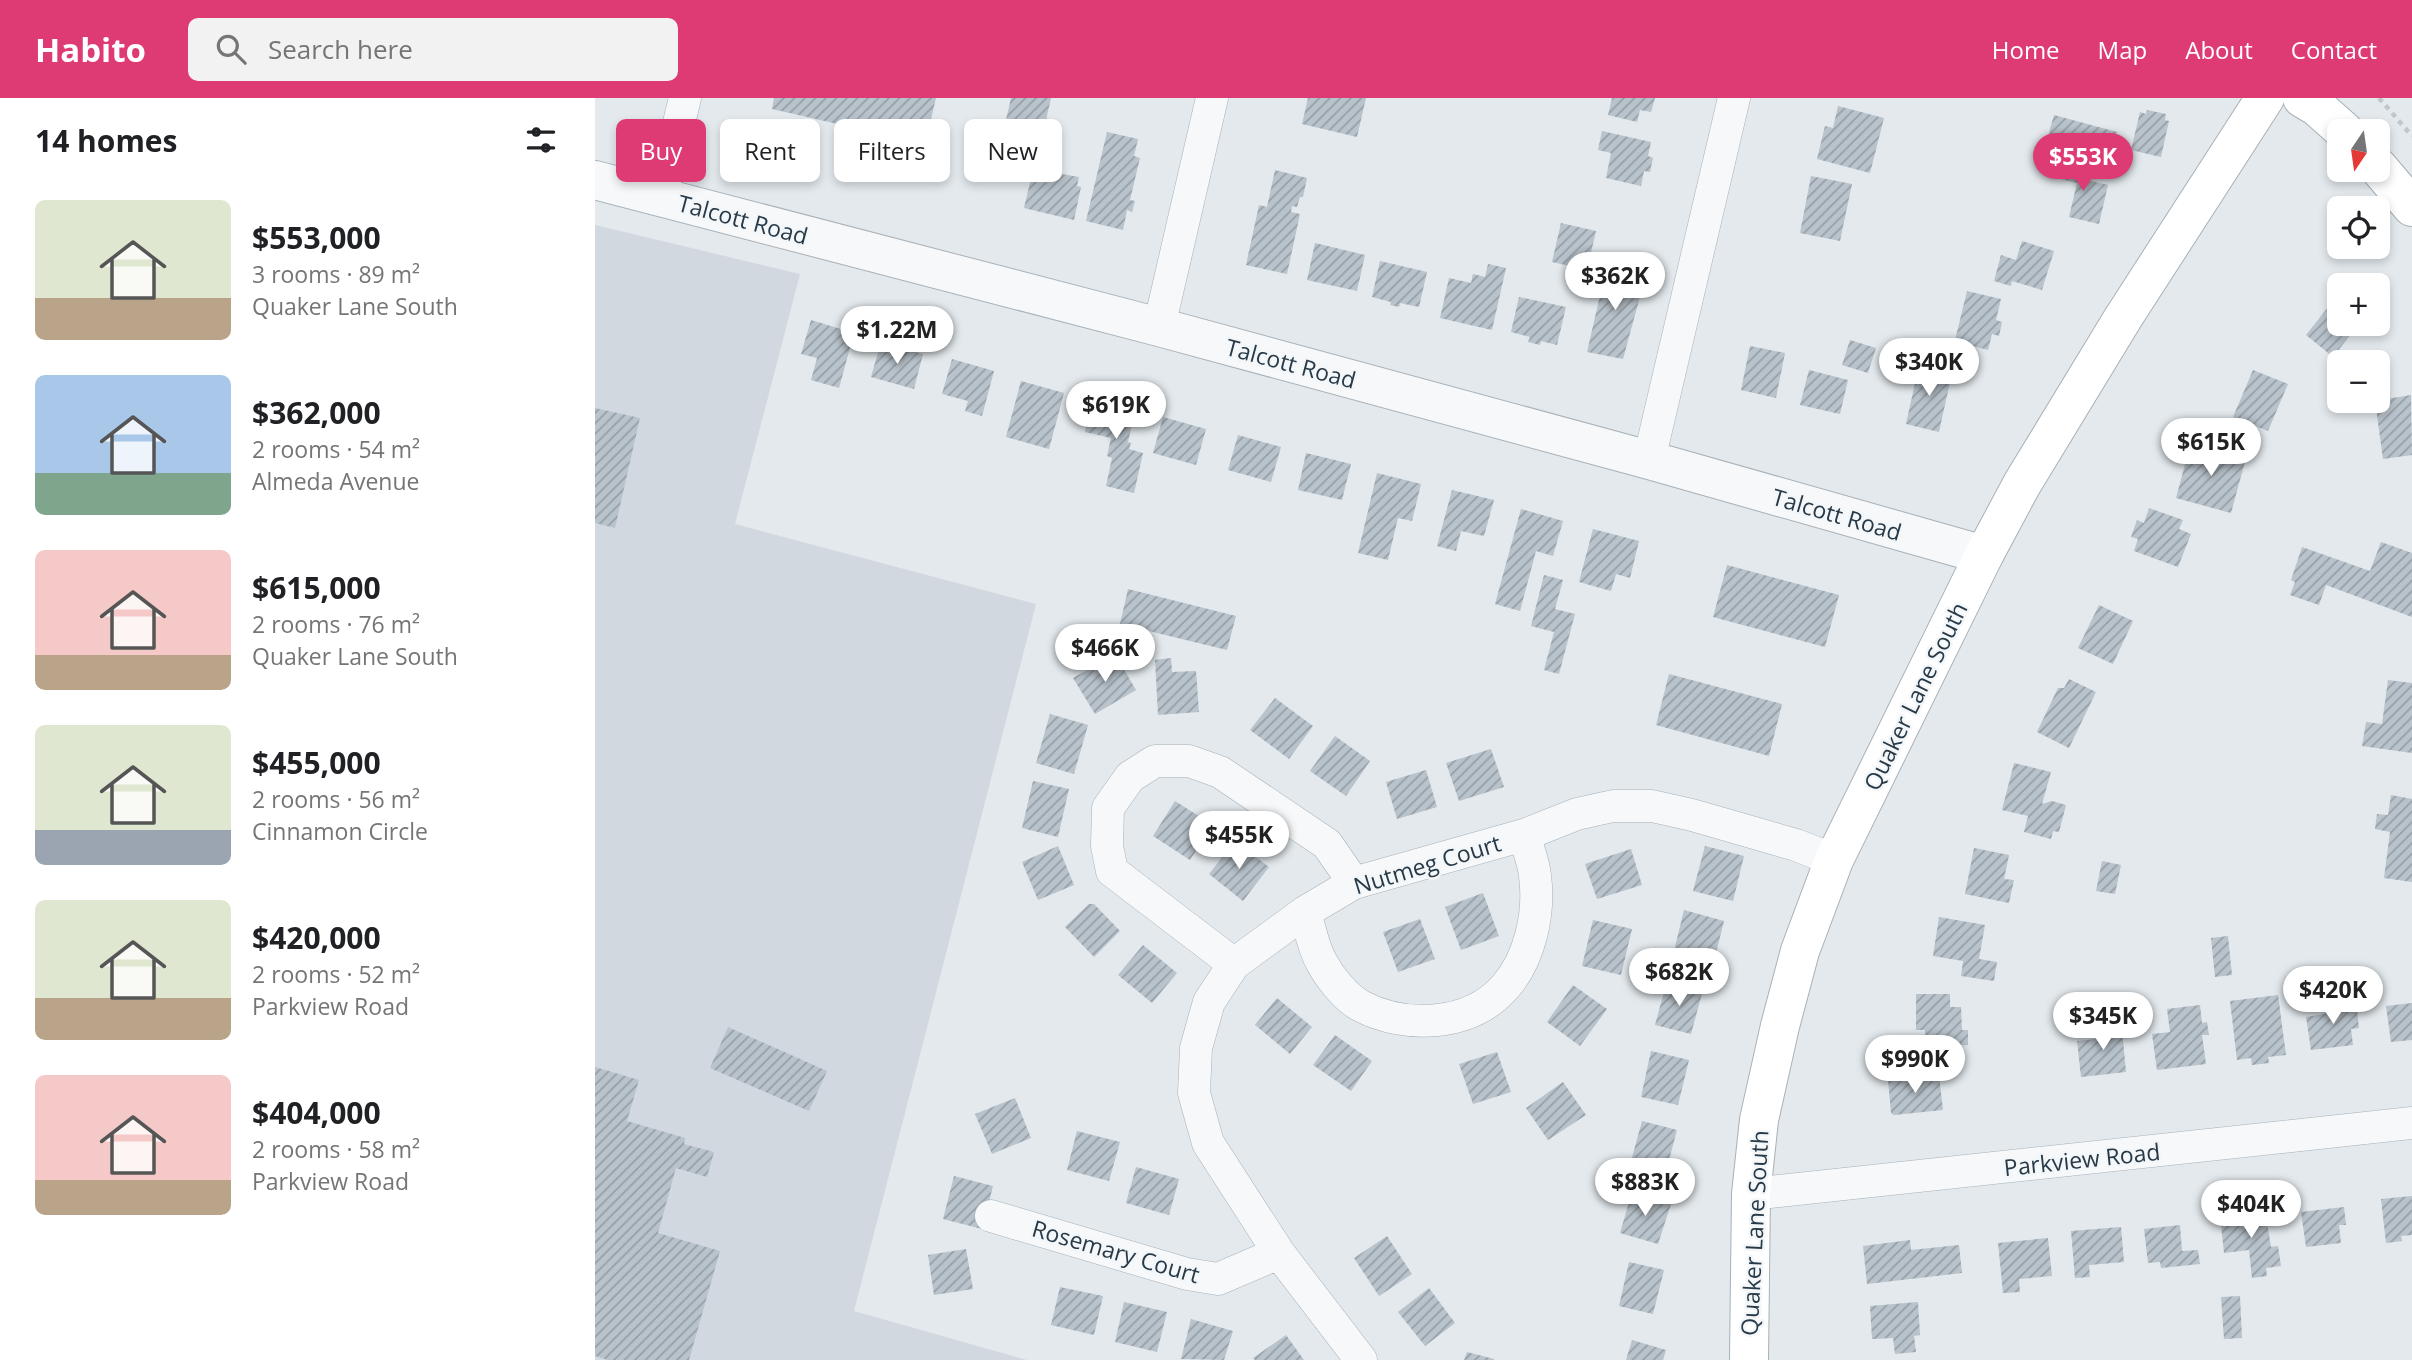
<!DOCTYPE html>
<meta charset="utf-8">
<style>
body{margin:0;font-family:"Open Sans",sans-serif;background:#f2f2f2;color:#202124;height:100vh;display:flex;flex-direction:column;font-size:26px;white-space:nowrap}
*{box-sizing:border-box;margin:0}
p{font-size:23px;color:#757577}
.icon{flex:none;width:38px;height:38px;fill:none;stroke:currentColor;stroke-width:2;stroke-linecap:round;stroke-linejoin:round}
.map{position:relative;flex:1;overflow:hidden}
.side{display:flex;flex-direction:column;background:#fff;width:595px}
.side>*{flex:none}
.hud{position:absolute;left:21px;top:21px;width:665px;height:63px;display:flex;gap:14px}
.needle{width:46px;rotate:193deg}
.tools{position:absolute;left:1732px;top:21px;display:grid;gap:14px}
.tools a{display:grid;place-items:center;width:63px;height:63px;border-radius:10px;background:#fff;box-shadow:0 4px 10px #0003;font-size:35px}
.price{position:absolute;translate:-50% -60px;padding:0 16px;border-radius:24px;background:#fff;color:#222;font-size:23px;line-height:46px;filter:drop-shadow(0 2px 4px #0008)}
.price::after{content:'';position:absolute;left:50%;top:42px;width:21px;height:16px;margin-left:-10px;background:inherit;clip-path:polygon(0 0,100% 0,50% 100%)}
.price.current{background:#de3b75;color:#fff}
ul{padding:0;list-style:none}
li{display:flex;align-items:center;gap:21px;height:175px;padding:0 35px}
li span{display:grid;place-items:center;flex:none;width:196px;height:140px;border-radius:10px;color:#555}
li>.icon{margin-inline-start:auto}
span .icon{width:84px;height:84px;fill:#fffc;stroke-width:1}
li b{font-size:30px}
h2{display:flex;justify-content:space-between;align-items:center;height:84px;padding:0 35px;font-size:30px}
.tag{padding:0 24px;border-radius:10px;background:#fff;box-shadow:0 4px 10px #0003;font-size:24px;line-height:63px}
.tag.current{background:#de3b75;color:#fff}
header{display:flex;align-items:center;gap:42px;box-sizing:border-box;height:98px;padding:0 35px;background:#de3b75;color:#fff}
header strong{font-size:33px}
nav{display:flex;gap:38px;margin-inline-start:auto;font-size:24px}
.search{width:490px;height:63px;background:#f2f2f2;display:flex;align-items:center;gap:18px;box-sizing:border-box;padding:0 24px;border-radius:10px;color:#757577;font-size:26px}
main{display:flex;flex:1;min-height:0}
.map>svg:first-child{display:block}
</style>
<header>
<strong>Habito</strong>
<div class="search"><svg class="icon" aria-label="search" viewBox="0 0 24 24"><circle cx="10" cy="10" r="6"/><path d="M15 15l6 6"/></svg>Search here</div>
<nav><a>Home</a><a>Map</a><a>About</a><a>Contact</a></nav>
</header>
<main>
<section class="side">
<h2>14 homes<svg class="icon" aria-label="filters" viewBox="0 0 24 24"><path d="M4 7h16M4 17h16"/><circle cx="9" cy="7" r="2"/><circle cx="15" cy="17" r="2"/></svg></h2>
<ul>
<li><span style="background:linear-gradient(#dfe7d0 70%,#b9a48a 0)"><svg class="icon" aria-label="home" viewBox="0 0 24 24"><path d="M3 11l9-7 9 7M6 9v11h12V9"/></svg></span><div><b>$553,000</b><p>3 rooms · 89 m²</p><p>Quaker Lane South</p></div></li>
<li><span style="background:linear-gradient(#a9c7e8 70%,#7fa58c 0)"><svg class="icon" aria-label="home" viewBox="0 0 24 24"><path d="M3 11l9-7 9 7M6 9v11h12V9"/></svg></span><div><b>$362,000</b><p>2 rooms · 54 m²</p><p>Almeda Avenue</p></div></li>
<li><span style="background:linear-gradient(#f6c9c9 75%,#b9a48a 0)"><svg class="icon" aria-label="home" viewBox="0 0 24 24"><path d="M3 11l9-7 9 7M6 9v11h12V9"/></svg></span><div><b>$615,000</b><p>2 rooms · 76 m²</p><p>Quaker Lane South</p></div></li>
<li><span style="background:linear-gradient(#dfe7d0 75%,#9aa5b1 0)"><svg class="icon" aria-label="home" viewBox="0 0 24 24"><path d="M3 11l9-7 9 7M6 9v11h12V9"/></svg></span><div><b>$455,000</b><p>2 rooms · 56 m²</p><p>Cinnamon Circle</p></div></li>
<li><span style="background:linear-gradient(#dfe7d0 70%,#b9a48a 0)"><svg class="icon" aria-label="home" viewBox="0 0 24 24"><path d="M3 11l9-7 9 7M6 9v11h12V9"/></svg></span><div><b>$420,000</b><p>2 rooms · 52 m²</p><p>Parkview Road</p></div></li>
<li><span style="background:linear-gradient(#f6c9c9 75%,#b9a48a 0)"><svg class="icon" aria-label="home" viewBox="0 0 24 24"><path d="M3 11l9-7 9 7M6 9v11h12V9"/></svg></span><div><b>$404,000</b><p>2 rooms · 58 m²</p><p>Parkview Road</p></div></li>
</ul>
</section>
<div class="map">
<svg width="1817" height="1262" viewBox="0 0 1817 1262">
<defs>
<pattern id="building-hatch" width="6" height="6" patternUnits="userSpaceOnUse" patternTransform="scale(1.75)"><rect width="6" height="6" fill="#b9c3cb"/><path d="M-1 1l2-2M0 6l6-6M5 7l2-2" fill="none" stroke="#969fa7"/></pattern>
</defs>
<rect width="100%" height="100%" fill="#e3e9ed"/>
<path fill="#d1d8df" d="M 0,127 L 205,176 L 140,426 L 441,506 L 259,1213 L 432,1262 L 0,1262 Z"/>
<path fill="url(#building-hatch)" d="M 179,0 L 341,0 L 330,46 L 177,11 Z
M 416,0 L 456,0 L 449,31 L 411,22 Z
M 713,0 L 771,0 L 762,39 L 707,26 Z
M 1017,0 L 1060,0 L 1056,14 L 1045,12 L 1042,24 L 1013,17 Z
M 1243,8 L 1289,20 L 1275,75 L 1222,61 L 1230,28 L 1238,30 Z
M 1552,12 L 1571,16 L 1570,22 L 1574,23 L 1566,59 L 1536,52 L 1545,14 L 1551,16 Z
M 1459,17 L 1522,34 L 1514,65 L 1450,49 Z
M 1007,33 L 1056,44 L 1053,58 L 1058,60 L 1055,74 L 1049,73 L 1046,88 L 1011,80 L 1016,55 L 1003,52 Z
M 512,34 L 543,41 L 539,58 L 545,60 L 535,102 L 540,103 L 537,114 L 532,112 L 528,132 L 491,123 Z
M 441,59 L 458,63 L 456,74 L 484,79 L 482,88 L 486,89 L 479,122 L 429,110 Z
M 1461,63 L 1490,69 L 1487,81 L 1513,87 L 1504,126 L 1474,119 L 1482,85 L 1457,79 Z
M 680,72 L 712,80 L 708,99 L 705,99 L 702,109 L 697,108 L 696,114 L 705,116 L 692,176 L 651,167 L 664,107 L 672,109 Z
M 1216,78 L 1257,86 L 1245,143 L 1205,135 Z
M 966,125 L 1001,133 L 992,172 L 957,164 Z
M 1427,143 L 1459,153 L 1447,192 L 1417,183 L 1416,188 L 1399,183 L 1406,157 L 1421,162 Z
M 720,145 L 770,157 L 762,193 L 712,182 Z
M 785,163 L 832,174 L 824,209 L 805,205 L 804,209 L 795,207 L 796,204 L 777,199 Z
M 893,166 L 911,170 L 897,232 L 845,220 L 854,180 L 876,185 L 878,176 L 890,179 Z
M 1012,167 L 1048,176 L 1044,194 L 1046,195 L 1028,261 L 992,254 Z
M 1372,193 L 1406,201 L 1401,222 L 1407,224 L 1404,238 L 1397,236 L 1393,252 L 1378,248 L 1374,264 L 1356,259 Z
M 1745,194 L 1745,226 L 1764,226 L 1738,259 L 1711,237 Z
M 924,199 L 971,209 L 962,247 L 946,243 L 945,247 L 933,244 L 935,239 L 916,234 Z
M 216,222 L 259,235 L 244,290 L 216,282 L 222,260 L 206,256 Z
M 1255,242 L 1281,250 L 1273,275 L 1247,267 Z
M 286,244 L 328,256 L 319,291 L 276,279 Z
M 1155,248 L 1190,255 L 1181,300 L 1146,292 Z
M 357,261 L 399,273 L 387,318 L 370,313 L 373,303 L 347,296 Z
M 1324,267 L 1357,275 L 1344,334 L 1311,326 Z
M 1214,272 L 1253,282 L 1245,316 L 1205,307 Z
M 1658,272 L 1693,286 L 1673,333 L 1638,319 Z
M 426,283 L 469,295 L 454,351 L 411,339 Z
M 1816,297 L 1817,357 L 1788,361 L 1780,303 Z
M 498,298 L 541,308 L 533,344 L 536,345 L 534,351 L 548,355 L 539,395 L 511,388 L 517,360 L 512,358 L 516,340 L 490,334 Z
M 0,310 L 45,320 L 20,430 L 0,425 Z
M 568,319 L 611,331 L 601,367 L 558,355 Z
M 643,337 L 686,349 L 676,384 L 633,372 Z
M 1596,344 L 1651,360 L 1636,415 L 1581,400 Z
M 711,355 L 756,366 L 747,402 L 703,392 Z
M 782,375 L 826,386 L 817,423 L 803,420 L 793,462 L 763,455 Z
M 857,392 L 899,402 L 889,438 L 866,433 L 861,453 L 842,448 Z
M 1554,410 L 1588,422 L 1584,431 L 1596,436 L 1583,469 L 1539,453 L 1543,441 L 1536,439 L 1542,422 L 1549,425 Z
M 926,411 L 968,423 L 958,458 L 941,453 L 925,513 L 900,506 Z
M 998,431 L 1044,443 L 1035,480 L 1021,476 L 1016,493 L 984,484 Z
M 1786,444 L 1817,455 L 1817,519 L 1731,487 L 1724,507 L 1695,497 L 1700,484 L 1696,482 L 1707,449 L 1775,473 Z
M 1132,467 L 1244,497 L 1230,549 L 1118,519 Z
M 949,477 L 968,482 L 960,511 L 980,516 L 964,576 L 949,572 L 959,534 L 936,528 Z
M 533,491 L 641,518 L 632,552 L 525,526 Z
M 1504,507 L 1538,523 L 1518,566 L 1483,550 Z
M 520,556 L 541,592 L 500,616 L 478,580 Z
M 576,560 L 577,574 L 601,573 L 604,614 L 563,617 L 560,562 Z
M 1074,576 L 1187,606 L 1174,658 L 1061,627 Z
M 1474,581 L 1501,594 L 1474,650 L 1442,634 L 1463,590 L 1469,590 Z
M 1793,582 L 1817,585 L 1817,655 L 1767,648 L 1771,624 L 1787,626 Z
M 680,600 L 718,628 L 694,661 L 655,632 Z
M 455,616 L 493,627 L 479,676 L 441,665 Z
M 740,638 L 775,663 L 751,698 L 715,673 Z
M 896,651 L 909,689 L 864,703 L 851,665 Z
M 1419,665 L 1456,674 L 1447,706 L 1457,703 L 1471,707 L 1464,734 L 1458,733 L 1456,741 L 1429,734 L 1433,718 L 1407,712 Z
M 831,672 L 842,709 L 802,721 L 791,684 Z
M 438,683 L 474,691 L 463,739 L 427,730 Z
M 1796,697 L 1817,701 L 1817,784 L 1789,780 L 1795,734 L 1780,731 L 1782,716 L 1793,717 Z
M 580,703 L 618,727 L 595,762 L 558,738 Z
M 640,743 L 674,769 L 648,803 L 614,776 Z
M 463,748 L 479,787 L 443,802 L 427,764 Z
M 1110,748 L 1149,758 L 1138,803 L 1098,793 Z
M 1379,750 L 1414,757 L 1409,781 L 1419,782 L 1414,805 L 1370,796 Z
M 1036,751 L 1047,787 L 1002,801 L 990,766 Z
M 1507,763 L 1526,767 L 1520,796 L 1501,793 Z
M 888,795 L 904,838 L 866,852 L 850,809 Z
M 494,806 L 499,806 L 525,833 L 499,859 L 470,829 Z
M 1089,812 L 1129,823 L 1118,867 L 1078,857 Z
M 1344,819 L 1390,827 L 1384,861 L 1402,864 L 1399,883 L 1366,878 L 1368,863 L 1338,858 Z
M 825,821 L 840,861 L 803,874 L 788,834 Z
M 998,822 L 1037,831 L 1026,877 L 987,868 Z
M 1633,838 L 1637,877 L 1620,879 L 1616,840 Z
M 548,847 L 582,875 L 557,905 L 523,877 Z
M 1072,883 L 1108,892 L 1096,936 L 1060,927 Z
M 978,887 L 1012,911 L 985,948 L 952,924 Z
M 1321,896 L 1355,896 L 1355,909 L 1366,909 L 1367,932 L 1373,932 L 1373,947 L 1330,948 L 1330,932 L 1321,932 Z
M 1683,897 L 1691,957 L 1673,959 L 1674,965 L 1657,967 L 1656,960 L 1642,962 L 1635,903 Z
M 682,900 L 717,929 L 695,956 L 660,927 Z
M 1752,900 L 1753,913 L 1762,912 L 1764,930 L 1756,931 L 1758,947 L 1716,952 L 1711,919 L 1735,915 L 1733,902 Z
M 1817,905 L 1817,942 L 1796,944 L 1791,908 Z
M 1605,907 L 1607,925 L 1612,924 L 1614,937 L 1607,937 L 1611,966 L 1562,972 L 1557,936 L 1575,934 L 1572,911 Z
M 1526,921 L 1531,974 L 1486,979 L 1482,943 L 1511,940 L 1509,923 Z
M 133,929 L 232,973 L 214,1013 L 115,970 Z
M 740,937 L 777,963 L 756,993 L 718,967 Z
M 1056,953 L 1094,962 L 1083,1007 L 1046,999 Z
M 902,954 L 916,994 L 878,1006 L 864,966 Z
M 0,969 L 44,982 L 32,1023 L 90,1040 L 89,1046 L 119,1054 L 112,1079 L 81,1070 L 63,1135 L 125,1153 L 94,1262 L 13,1262 L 0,1258 Z
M 1344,977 L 1348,1012 L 1299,1017 L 1296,1015 L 1293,982 Z
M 968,984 L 991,1017 L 953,1042 L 931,1010 Z
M 420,1000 L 436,1040 L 397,1056 L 380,1016 Z
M 1047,1023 L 1082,1032 L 1070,1077 L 1035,1067 Z
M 482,1033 L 525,1044 L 514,1083 L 472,1072 Z
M 541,1069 L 584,1081 L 574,1117 L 531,1105 Z
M 359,1078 L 398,1088 L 387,1131 L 348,1121 Z
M 1037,1094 L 1076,1106 L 1063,1146 L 1025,1135 Z
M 1817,1098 L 1817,1137 L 1806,1138 L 1807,1143 L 1791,1145 L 1786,1101 Z
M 1749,1109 L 1751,1127 L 1744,1127 L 1746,1145 L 1711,1149 L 1706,1114 Z
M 1670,1112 L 1676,1149 L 1683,1148 L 1686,1168 L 1671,1170 L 1672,1178 L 1657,1180 L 1654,1152 L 1629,1155 L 1625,1118 Z
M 1585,1127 L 1587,1153 L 1603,1152 L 1605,1166 L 1566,1170 L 1565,1164 L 1553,1165 L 1549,1131 Z
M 1526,1129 L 1529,1164 L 1494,1167 L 1495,1179 L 1480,1180 L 1476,1133 Z
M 792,1138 L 817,1176 L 784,1198 L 759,1160 Z
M 1453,1140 L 1457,1178 L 1424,1181 L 1425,1194 L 1408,1195 L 1403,1145 Z
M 1315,1142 L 1316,1152 L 1364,1147 L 1367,1175 L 1272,1186 L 1268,1148 Z
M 371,1151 L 378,1191 L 339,1197 L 333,1157 Z
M 1034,1164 L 1069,1172 L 1058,1216 L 1024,1208 Z
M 465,1189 L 508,1198 L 499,1237 L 456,1227 Z
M 834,1190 L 860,1225 L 830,1248 L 803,1214 Z
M 1645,1198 L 1647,1240 L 1629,1241 L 1626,1199 Z
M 529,1204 L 572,1214 L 562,1254 L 520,1244 Z
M 1323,1204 L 1325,1237 L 1319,1238 L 1321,1254 L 1300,1256 L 1298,1240 L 1277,1241 L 1275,1208 Z
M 596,1221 L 638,1233 L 629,1262 L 586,1261 Z
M 691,1237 L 709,1262 L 660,1262 L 658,1260 Z
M 1037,1242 L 1071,1252 L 1068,1262 L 1031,1262 Z
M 872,1254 L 899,1261 L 899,1262 L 869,1262 Z"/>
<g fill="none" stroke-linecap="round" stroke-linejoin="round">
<defs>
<path id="minor" d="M 66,99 L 90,0
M 564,229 L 617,0
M 1054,362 L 1139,0
M 710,814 C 715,830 718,850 727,865 C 735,880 751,900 766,908 C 810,931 875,929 910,889 C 935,861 945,815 940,778 C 939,765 933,750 929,737
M 639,866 L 517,773 L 512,748 L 513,710 L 535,679 L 560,663 L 594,663 L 625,674 L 732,746 L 759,785
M 1156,1096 L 1817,1025
M 396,1118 L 592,1176 L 623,1181 L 684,1155
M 766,1262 L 684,1155 L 613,1045 L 599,995 L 601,950 L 614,904 L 639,866 L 710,814 L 759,785 L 929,737 L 982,716 L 1018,708 L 1057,708 L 1097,717 L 1201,747 L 1239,762"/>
<path id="tertiary" d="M 0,82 L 564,229 L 1054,362 L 1389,457"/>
<path id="secondary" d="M 1707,0 L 1722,9 L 1749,33
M 1783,69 L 1817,109
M 1154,1262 L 1156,1096 L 1164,1022 L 1185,928 L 1205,853 L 1239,762 L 1389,457 L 1427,386 L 1528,220 L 1670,0"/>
</defs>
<use href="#minor" stroke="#a7b1b8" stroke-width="33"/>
<use href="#tertiary" stroke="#a7b1b8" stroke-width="40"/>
<use href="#secondary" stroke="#a7b1b8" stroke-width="40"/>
<path stroke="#c0c7cb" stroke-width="4.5" stroke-dasharray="5 5" stroke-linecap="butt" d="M 1784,0 L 1817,38"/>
<use href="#minor" stroke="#f6f8fa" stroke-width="32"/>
<use href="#tertiary" stroke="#f6f8fa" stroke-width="38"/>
<use href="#secondary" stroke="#fff" stroke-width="38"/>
</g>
<g text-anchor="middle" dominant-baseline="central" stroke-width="5" stroke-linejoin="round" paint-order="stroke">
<g font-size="23" fill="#283a47" stroke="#f3f7f9">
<text transform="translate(148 121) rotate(15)">Talcott Road</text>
<text transform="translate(696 265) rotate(15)">Talcott Road</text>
<text transform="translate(1242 416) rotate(16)">Talcott Road</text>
<text transform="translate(1320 598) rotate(-64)">Quaker Lane South</text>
<text transform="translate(832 766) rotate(-17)">Nutmeg Court</text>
<text transform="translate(1487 1061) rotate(-6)">Parkview Road</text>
<text transform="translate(1159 1135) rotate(-87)">Quaker Lane South</text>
<text transform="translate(521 1153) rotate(16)">Rosemary Court</text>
</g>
</g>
</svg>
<div class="tools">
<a><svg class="needle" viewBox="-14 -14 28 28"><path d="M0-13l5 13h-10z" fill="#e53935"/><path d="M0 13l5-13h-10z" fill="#757577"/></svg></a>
<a><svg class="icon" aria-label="locate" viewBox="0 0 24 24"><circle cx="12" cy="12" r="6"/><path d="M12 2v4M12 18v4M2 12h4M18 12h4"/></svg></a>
<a>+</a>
<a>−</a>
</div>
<b class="price current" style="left:1488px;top:95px">$553K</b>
<b class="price" style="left:1020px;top:214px">$362K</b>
<b class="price" style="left:302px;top:268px">$1.22M</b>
<b class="price" style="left:1334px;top:300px">$340K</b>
<b class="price" style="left:521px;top:343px">$619K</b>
<b class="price" style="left:1616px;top:380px">$615K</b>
<b class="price" style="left:510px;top:586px">$466K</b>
<b class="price" style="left:644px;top:773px">$455K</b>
<b class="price" style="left:1084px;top:910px">$682K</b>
<b class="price" style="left:1738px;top:928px">$420K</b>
<b class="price" style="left:1508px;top:954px">$345K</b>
<b class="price" style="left:1320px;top:997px">$990K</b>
<b class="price" style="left:1050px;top:1120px">$883K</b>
<b class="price" style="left:1656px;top:1142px">$404K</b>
<div class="hud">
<a class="tag current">Buy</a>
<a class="tag">Rent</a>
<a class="tag">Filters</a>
<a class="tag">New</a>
</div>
</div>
</main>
